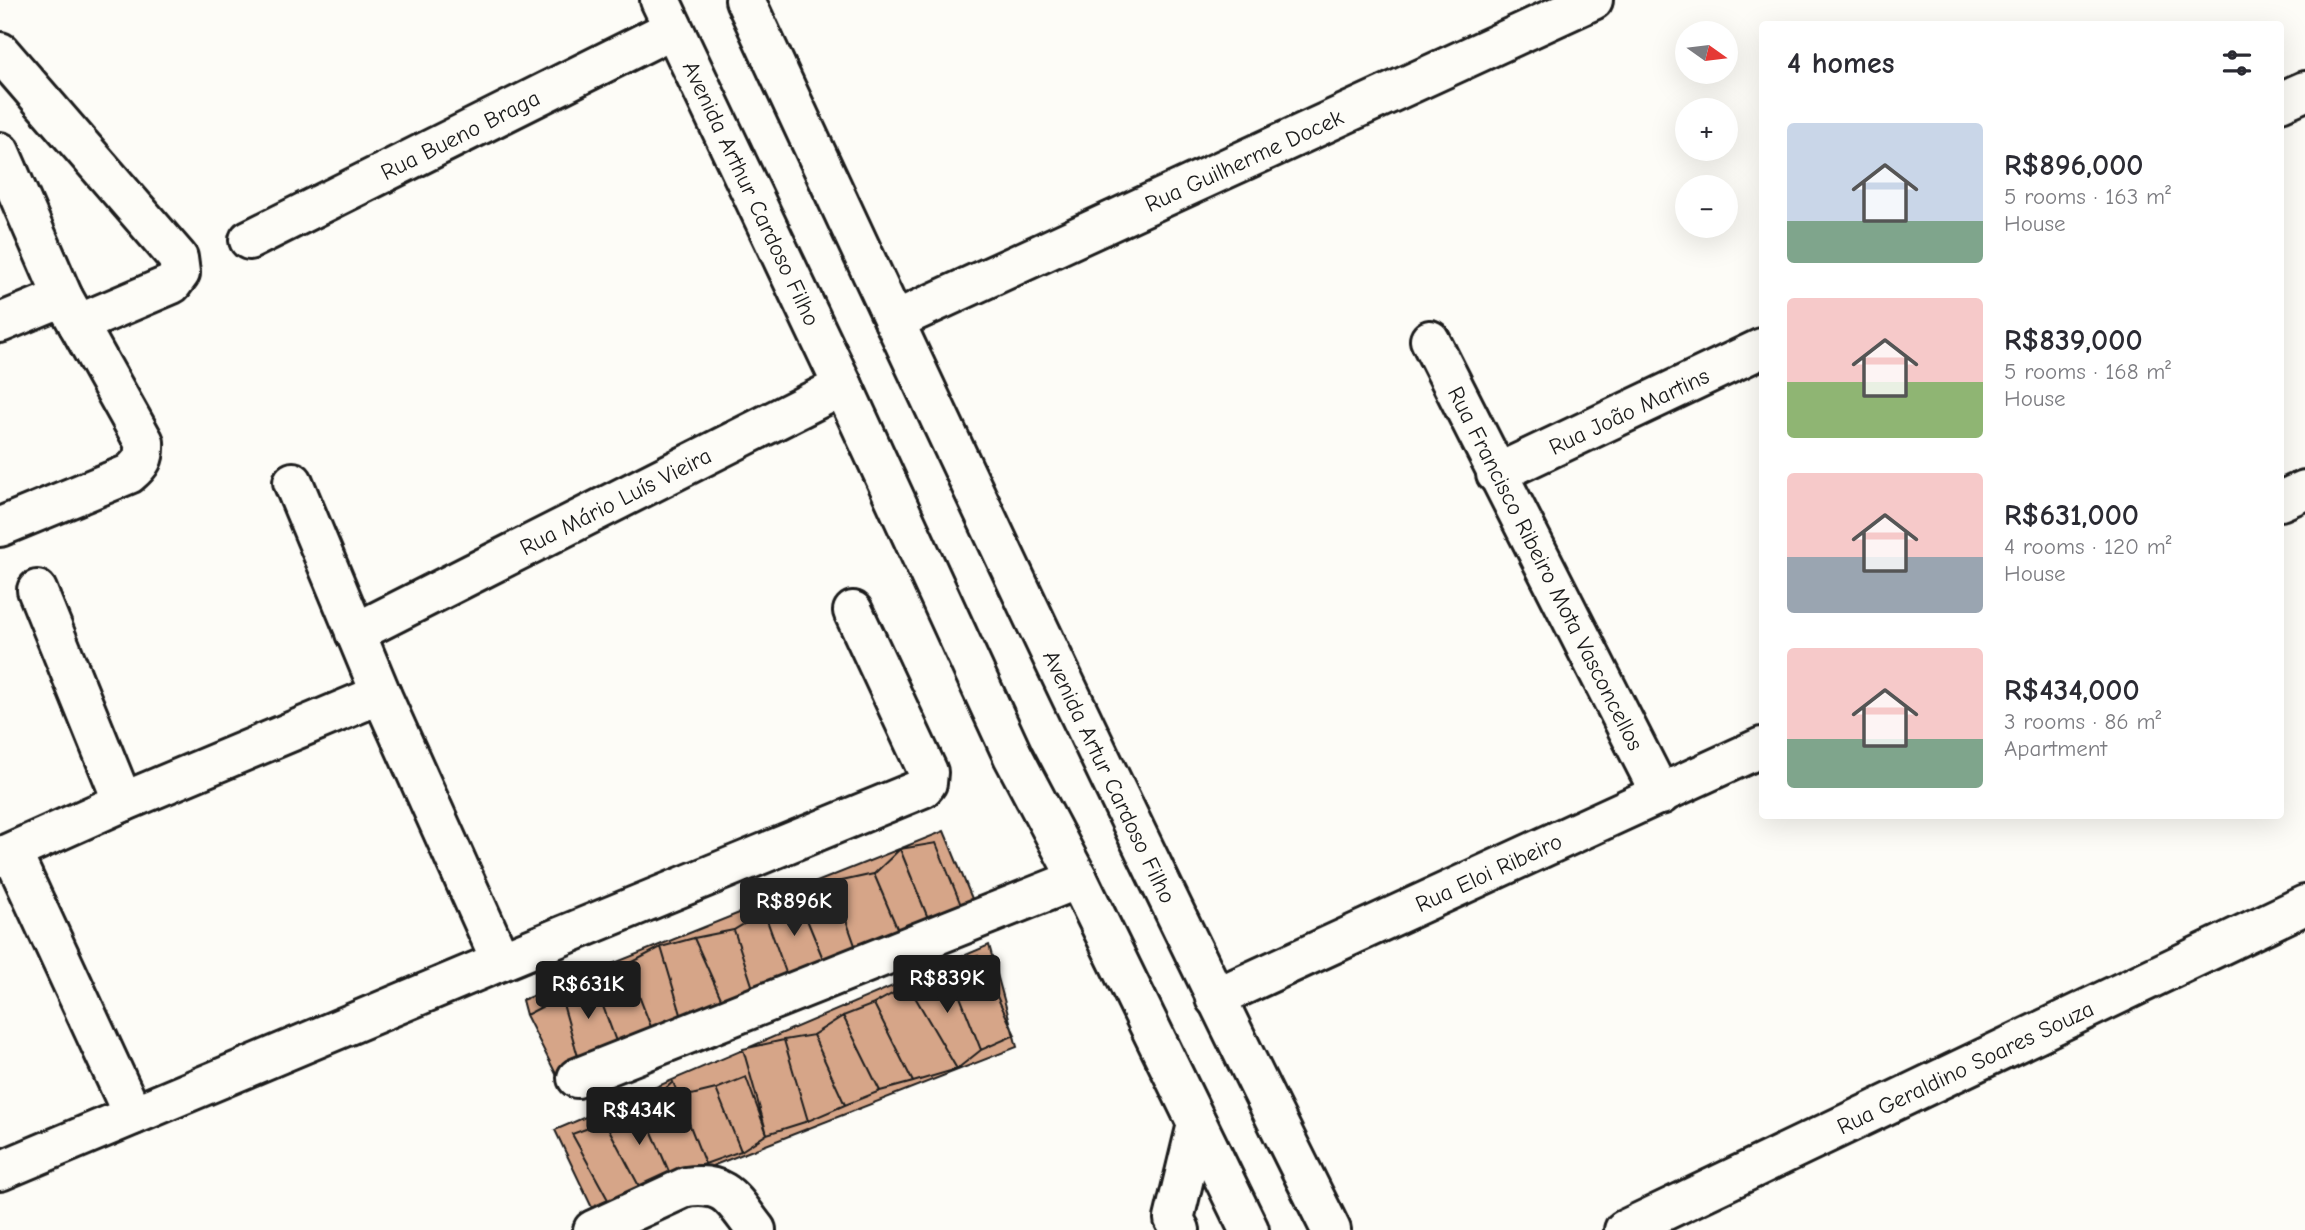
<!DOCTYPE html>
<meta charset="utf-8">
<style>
body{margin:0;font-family:"Comic Neue",sans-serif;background:#f7f7f7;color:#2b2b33;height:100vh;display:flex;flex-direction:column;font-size:26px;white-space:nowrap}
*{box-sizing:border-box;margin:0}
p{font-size:23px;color:#7c7c81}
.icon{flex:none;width:38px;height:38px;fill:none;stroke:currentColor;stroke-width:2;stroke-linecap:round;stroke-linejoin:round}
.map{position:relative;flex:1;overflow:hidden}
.side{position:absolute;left:1759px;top:21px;width:525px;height:798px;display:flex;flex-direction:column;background:#fff;border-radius:7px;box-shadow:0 7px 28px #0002}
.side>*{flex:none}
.needle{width:46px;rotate:104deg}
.tools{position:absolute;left:1675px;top:21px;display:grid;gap:14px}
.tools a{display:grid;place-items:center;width:63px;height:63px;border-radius:50%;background:#fff;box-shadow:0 7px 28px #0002;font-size:35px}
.price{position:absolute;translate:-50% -60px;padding:0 16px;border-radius:7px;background:#1c1c1c;color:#fff;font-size:23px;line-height:46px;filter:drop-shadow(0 2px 4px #0008)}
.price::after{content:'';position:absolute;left:50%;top:42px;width:21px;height:16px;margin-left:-10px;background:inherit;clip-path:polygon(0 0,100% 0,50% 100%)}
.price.on{background:#222;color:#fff}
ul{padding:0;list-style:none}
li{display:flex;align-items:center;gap:21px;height:175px;padding:0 28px}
li span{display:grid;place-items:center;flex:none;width:196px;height:140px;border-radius:7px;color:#555}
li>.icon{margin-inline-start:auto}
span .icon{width:84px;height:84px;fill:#fffc;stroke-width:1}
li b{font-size:30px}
h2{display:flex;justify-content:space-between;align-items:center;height:84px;padding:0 28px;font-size:30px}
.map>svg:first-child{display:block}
</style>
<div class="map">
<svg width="2305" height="1230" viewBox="0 0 2305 1230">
<rect width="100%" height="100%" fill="#fdfcf7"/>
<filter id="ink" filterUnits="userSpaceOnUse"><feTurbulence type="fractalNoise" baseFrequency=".0143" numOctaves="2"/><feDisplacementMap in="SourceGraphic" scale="14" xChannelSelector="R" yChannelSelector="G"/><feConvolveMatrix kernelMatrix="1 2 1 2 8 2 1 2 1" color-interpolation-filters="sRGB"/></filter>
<g filter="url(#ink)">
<path fill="#d6a588" stroke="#1c1c1c" stroke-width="2" d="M 944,831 L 980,918 L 557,1076 L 526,1015 L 522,1000 Z
M 936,843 L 961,905 L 930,923 L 900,849 Z
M 900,849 L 930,923 L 900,935 L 874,874 Z
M 874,874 L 900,935 L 857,951 L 833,883 Z
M 833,883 L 857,951 L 826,966 L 796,893 Z
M 796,893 L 826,966 L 789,981 L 764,912 Z
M 764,912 L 789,981 L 754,991 L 734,930 Z
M 734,930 L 754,991 L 724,1005 L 694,938 Z
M 694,938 L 724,1005 L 683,1021 L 661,947 Z
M 989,945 L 1017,1047 L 594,1212 L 555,1130 Z
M 661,947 L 683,1021 L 653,1032 L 627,965 Z
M 978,956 L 1015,1035 L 981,1050 L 948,966 Z
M 627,965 L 653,1032 L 618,1047 L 593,979 Z
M 948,966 L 981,1050 L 957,1069 L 908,985 Z
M 593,979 L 618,1047 L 579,1060 L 561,997 Z
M 908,985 L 957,1069 L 913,1082 L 874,1004 Z
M 561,997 L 579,1060 L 557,1076 L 526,1015 Z
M 874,1004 L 913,1082 L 880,1091 L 843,1016 Z
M 843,1016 L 880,1091 L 845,1105 L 813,1035 Z
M 813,1035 L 845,1105 L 808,1121 L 784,1040 Z
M 784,1040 L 808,1121 L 767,1134 L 743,1049 Z
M 746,1077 L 767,1134 L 741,1151 L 716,1089 Z
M 673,1082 L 705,1164 L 670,1174 L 642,1109 Z
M 716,1089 L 741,1151 L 705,1164 L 679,1098 Z
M 642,1109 L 670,1174 L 639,1186 L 605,1122 Z
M 605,1122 L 639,1186 L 612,1207 L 572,1134 Z"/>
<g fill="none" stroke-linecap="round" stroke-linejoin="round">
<defs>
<g id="minor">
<path d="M 0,52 L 178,258 L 180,273 L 172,284 L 78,324"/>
<path d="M 2280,102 L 2305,91"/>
<path d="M 0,152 L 63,297 L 144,442 C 145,458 141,464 129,474 L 0,527"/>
<path id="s1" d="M 249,240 L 672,29"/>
<path id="s2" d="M 894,321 L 1593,0"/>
<path d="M 0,323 L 63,297"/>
<path id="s3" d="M 1430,340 L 1661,795"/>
<path id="s4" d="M 1496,474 L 1762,348"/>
<path d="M 293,482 L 381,694 L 501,961"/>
<path d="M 2280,501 L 2305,490"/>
<path d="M 37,590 L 123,802"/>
<path id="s5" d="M 355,633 L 843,386"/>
<path d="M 12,853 L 133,1115"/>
<path d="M 0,857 L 123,802 L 381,694"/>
<path id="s6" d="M 1215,998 L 1762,747"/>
<path d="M 577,1078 L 1078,879"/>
<path d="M 0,1171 L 501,961 L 923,788 L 927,783 L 928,772 L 853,611"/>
<path d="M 593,1230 L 686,1187 C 727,1181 733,1201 756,1230"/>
<path id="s7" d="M 1624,1230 L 2305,905"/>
</g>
<g id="major">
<path id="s8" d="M 660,0 L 843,386 L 1013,756 L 1078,879 L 1249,1230"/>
<path id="s9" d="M 745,0 C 936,412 1128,824 1331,1230"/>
<path d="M 1180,1230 L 1174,1219 L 1197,1124"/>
</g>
</defs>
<use href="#minor" stroke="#1c1c1c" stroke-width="44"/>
<use href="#major" stroke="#1c1c1c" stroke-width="44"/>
<use href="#minor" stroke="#fdfcf7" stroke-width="38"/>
<use href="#major" stroke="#fdfcf7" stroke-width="38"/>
</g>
</g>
<g text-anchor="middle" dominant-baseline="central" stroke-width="5" stroke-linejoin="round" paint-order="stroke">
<g font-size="23" fill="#1c1c1c" stroke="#fdfcf7">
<text stroke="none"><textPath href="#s1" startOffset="236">Rua Bueno Braga</textPath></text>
<text stroke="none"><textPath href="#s2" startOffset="385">Rua Guilherme Docek</textPath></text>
<text stroke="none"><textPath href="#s8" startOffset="214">Avenida Arthur Cardoso Filho</textPath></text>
<text stroke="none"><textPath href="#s4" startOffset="147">Rua João Martins</textPath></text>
<text stroke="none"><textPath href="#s5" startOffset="292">Rua Mário Luís Vieira</textPath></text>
<text stroke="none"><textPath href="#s3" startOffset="256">Rua Francisco Ribeiro Mota Vasconcellos</textPath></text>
<text stroke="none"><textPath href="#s9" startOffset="858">Avenida Artur Cardoso Filho</textPath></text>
<text stroke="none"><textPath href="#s6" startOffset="301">Rua Eloi Ribeiro</textPath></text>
<text stroke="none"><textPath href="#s7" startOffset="378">Rua Geraldino Soares Souza</textPath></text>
</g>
</g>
</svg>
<div class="tools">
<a><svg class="needle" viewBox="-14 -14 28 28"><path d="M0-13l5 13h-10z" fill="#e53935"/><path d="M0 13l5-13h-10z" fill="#7c7c81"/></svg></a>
<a>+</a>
<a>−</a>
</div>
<b class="price on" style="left:794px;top:938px">R$896K</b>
<b class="price" style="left:947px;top:1015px">R$839K</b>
<b class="price" style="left:588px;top:1021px">R$631K</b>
<b class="price" style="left:639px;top:1147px">R$434K</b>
<section class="side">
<h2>4 homes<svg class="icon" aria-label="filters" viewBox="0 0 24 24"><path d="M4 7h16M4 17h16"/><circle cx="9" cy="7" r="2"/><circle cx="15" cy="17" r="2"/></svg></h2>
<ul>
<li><span style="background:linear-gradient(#c9d6e8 70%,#7fa58c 0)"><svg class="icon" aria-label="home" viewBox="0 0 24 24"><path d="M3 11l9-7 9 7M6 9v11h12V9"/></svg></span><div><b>R$896,000</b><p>5 rooms · 163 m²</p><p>House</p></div></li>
<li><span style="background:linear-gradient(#f6c9c9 60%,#8fb573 0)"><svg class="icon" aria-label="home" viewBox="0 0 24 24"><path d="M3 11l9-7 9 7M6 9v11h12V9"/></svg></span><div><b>R$839,000</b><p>5 rooms · 168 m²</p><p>House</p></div></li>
<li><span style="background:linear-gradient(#f6c9c9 60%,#9aa5b1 0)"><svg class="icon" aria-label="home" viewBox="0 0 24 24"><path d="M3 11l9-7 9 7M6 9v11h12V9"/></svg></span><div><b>R$631,000</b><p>4 rooms · 120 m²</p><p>House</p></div></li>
<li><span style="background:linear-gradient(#f6c9c9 65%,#7fa58c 0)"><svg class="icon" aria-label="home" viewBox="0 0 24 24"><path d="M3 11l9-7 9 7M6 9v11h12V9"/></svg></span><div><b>R$434,000</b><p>3 rooms · 86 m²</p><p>Apartment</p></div></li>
</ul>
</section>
</div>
